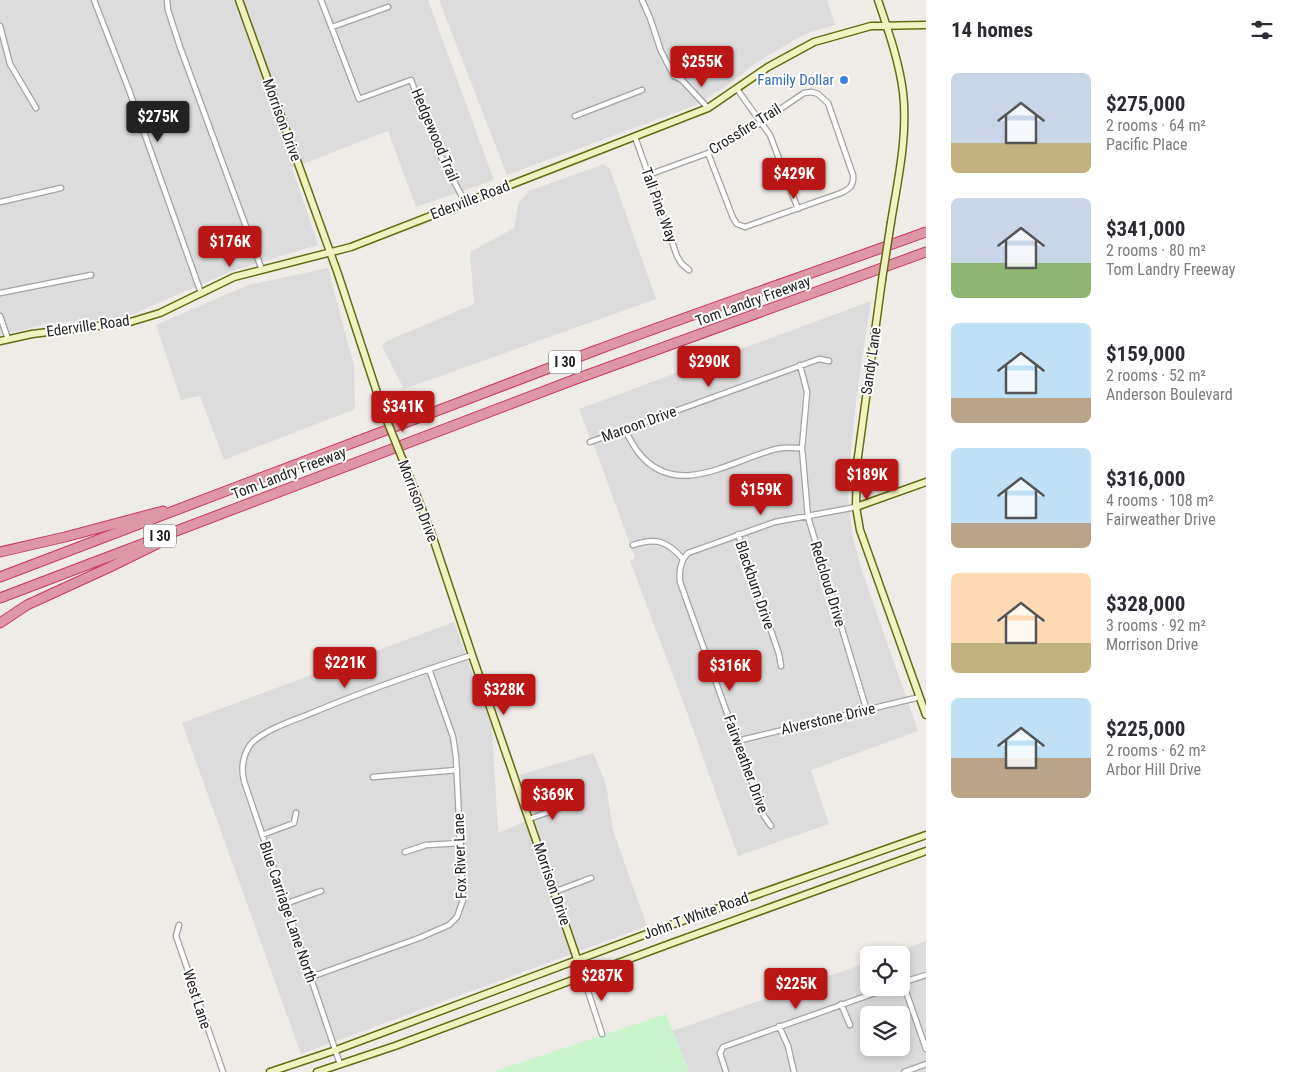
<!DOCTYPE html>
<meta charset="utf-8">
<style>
body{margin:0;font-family:"Roboto Condensed",sans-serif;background:#f2f2f3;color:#2b2b33;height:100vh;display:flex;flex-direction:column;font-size:19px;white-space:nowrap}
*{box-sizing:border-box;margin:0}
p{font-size:16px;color:#7c7c81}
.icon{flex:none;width:28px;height:28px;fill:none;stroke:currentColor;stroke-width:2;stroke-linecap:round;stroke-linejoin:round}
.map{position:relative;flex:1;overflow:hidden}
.panel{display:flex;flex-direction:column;background:#fff;width:375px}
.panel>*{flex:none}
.fabs{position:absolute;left:860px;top:946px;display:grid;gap:10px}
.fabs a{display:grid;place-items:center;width:50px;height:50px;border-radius:8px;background:#fff;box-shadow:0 2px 8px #0003;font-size:25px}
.price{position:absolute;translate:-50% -42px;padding:0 11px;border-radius:5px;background:#ba1615;color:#fff;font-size:16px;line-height:32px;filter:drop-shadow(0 1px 2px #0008)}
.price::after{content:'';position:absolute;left:50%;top:30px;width:15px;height:11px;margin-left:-8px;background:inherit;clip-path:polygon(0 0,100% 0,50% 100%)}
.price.active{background:#222;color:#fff}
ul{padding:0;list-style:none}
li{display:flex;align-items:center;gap:15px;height:125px;padding:0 25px}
li span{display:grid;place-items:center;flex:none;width:140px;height:100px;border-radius:8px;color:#555}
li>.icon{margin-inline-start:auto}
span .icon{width:60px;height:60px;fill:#fffc;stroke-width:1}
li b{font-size:21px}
h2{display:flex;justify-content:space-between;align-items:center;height:60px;padding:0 25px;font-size:21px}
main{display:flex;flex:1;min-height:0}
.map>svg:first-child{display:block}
</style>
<main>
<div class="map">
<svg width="926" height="1072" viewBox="0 0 926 1072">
<rect width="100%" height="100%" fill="#efece7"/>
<path fill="#dddcdc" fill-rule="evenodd" d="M 0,0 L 428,0 L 494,180 L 416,207 L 388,131 L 292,168 L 318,245 L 232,271 L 124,318 L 49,323 L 0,336 Z
M 439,0 L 827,0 L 835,25 L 811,32 L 796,39 L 756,63 L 728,85 L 696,105 L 507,175 Z
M 604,164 L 610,169 L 656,299 L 404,389 L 382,346 L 387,341 L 474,304 L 470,252 L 514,228 L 518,204 L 529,191 Z
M 328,268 L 354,366 L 355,409 L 224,460 L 200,396 L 181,400 L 156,325 L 248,285 Z
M 871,301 L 858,386 L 847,486 L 852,534 L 861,568 L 918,731 L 811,770 L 829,824 L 738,856 L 688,715 L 630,561 L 635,558 L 595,448 L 592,444 L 579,409 Z
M 454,622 L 492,727 L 498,833 L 524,822 L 534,814 L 520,775 L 593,753 L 606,784 L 613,830 L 647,926 L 301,1054 L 182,723 Z
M 926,941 L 926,1072 L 689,1072 L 673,1031 L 869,962 L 869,988 L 901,988 L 901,955 L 887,955 ZM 869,1015 L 901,1015 L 901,1048 L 869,1048 Z"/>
<path fill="#c9f4cd" d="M 666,1014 L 689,1072 L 492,1072 Z"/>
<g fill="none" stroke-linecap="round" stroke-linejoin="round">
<defs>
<path id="street" d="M 94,0 L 129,90 L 201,293
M 167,0 L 168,10 L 180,47 L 262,270
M 321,0 L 359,99 L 411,80 L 439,153 L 465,202
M 642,0 L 650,18 L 661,51 L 674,76 L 682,80 L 708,108
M 0,26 L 10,64 L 36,108
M 332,27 L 388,7
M 737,89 L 770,135 L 798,209
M 575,116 L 642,90
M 635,137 L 677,256 L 681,263 L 689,270
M 648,175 L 711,152 L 757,125 L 804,93 L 812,92 L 818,94 L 828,103 L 853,175 C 854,185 850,189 841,193 L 745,227 L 737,224 L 733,218 L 708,153
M 0,202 L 61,188
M 0,293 L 91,275
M 0,316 L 8,339
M 800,365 L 807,392 L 802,448 L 808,517 L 867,711
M 624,429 C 629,437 633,445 638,452 C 676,501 731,460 776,449 C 784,447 794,448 802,448
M 590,442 L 819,359 L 829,361
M 738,534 L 779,654 L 781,666
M 633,545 C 656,537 667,541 683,559
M 737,741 L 920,697
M 373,777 L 457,770
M 529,819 L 569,805
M 771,826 L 764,816 L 680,582 C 679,571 680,562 688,553 L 775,522 L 856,507
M 262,835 L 294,823 L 296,813
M 405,852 L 426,845 L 461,843
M 554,892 L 591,878
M 285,904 L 321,891
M 179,925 L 176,936 L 223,1072
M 583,976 L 602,1034
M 311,977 L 419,938 L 449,925 L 457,917 L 463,900 L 456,757 L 453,737 L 429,669
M 901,983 L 926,975
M 903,983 L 926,1049
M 841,1004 L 850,1025
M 779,1026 L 788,1046 L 794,1072
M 340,1064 L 244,781 C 241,768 242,757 250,745 C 260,732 291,721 307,715 C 361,692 416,673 472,655
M 726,1072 L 720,1053 L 723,1047 L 889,988
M 904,1072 L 926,1064"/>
<path id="secondary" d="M 239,0 L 338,274 L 383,411
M 878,0 C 888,30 899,61 903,92 C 908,136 898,179 891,222
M 882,280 L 857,464 L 856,507 L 860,530 L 926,715
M 0,341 L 32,334 L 130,322 L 160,313 L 234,277 L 351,247 L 708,108 L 768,67 L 814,42 L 871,26 L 926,25
M 404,463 L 432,535 L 472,655 L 583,976
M 856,507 L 926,482
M 270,1072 L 336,1050 L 668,926 L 926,835
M 317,1072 L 395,1046 L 672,943 L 926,851"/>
<path id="highway" d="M 0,552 L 65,537 L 163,511
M 0,577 C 199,503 396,426 594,351 C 704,310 816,272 926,232
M 0,598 L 576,379 L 926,252
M 0,623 L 27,605 L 110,567 L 167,539"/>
</defs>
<use href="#street" stroke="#a3a3a3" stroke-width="7"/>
<use href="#secondary" stroke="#626c11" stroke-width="9"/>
<use href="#highway" stroke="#c93869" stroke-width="11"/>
<use href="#street" stroke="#fff" stroke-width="4.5"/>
<use href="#secondary" stroke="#f0f3c1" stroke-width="6"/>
<use href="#highway" stroke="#de97a4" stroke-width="9"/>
<defs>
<path id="secondary-bridge" d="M 882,280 L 891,222
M 383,411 L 404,463"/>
</defs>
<use href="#secondary-bridge" stroke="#626c11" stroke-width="9" stroke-linecap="butt"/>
<use href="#secondary-bridge" stroke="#f0f3c1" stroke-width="6"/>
</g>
<circle fill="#3f7fe0" stroke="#fff" stroke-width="2" cx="844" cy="80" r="5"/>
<g text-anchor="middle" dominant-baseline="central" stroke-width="4" stroke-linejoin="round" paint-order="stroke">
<g fill="#fff" stroke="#626262" stroke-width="1">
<rect x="549" y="350.5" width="32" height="23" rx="4"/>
<rect x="144" y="524.5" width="32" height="23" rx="4"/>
</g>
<g font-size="14" font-weight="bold" fill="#1f1f1f">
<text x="565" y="362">I 30</text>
<text x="160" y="536">I 30</text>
</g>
<g font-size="15" fill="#366cbe" stroke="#fff" text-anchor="end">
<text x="834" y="80">Family Dollar</text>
</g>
<g font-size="15" fill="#1f1f1f" stroke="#fff">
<text transform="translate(282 120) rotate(70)">Morrison Drive</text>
<text transform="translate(745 129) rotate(-32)">Crossfire Trail</text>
<text transform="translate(435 135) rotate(67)">Hedgewood Trail</text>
<text transform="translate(470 200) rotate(-21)">Ederville Road</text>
<text transform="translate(659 205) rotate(70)">Tall Pine Way</text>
<text transform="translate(753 301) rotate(-20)">Tom Landry Freeway</text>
<text transform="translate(88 326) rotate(-8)">Ederville Road</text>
<text transform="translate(871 361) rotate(-82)">Sandy Lane</text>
<text transform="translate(639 424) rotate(-20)">Maroon Drive</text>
<text transform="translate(289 473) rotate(-21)">Tom Landry Freeway</text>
<text transform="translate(418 501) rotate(69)">Morrison Drive</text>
<text transform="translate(828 584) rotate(73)">Redcloud Drive</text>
<text transform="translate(755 585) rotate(71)">Blackburn Drive</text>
<text transform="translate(828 719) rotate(-13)">Alverstone Drive</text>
<text transform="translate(746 764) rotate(70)">Fairweather Drive</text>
<text transform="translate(460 856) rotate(-92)">Fox River Lane</text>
<text transform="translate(552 884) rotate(71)">Morrison Drive</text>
<text transform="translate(288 912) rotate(71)">Blue Carriage Lane North</text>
<text transform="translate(696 916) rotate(-20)">John T White Road</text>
<text transform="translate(197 999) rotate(72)">West Lane</text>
</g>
</g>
</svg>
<div class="fabs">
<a><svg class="icon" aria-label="locate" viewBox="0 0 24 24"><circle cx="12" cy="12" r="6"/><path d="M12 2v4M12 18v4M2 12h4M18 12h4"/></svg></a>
<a><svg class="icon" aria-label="layers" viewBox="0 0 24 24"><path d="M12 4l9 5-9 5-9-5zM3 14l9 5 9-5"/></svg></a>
</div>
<b class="price" style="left:702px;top:88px">$255K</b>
<b class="price active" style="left:158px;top:143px">$275K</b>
<b class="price" style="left:794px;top:200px">$429K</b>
<b class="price" style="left:230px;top:268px">$176K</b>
<b class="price" style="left:709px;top:388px">$290K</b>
<b class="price" style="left:403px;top:433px">$341K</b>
<b class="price" style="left:867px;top:501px">$189K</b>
<b class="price" style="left:761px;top:516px">$159K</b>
<b class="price" style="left:345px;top:689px">$221K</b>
<b class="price" style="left:730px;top:692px">$316K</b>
<b class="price" style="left:504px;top:716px">$328K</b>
<b class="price" style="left:553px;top:821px">$369K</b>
<b class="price" style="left:602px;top:1002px">$287K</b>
<b class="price" style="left:796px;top:1010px">$225K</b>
</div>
<section class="panel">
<h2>14 homes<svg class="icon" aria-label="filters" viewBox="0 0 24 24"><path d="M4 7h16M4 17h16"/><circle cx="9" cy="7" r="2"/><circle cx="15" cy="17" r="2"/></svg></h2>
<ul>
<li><span style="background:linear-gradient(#c9d6e8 70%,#c2b280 0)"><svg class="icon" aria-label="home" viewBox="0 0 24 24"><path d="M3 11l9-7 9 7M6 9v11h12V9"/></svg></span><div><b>$275,000</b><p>2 rooms · 64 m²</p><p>Pacific Place</p></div></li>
<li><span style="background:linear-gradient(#c9d6e8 65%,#8fb573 0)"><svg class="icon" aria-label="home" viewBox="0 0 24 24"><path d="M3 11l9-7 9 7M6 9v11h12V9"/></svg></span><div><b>$341,000</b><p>2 rooms · 80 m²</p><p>Tom Landry Freeway</p></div></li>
<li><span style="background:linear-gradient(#bfe0f5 75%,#b9a48a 0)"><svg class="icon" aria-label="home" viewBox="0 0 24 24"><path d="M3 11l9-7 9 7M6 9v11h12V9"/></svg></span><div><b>$159,000</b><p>2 rooms · 52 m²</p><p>Anderson Boulevard</p></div></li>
<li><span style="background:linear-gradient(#bfe0f5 75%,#b9a48a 0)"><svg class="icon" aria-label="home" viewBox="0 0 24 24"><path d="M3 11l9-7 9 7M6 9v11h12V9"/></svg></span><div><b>$316,000</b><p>4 rooms · 108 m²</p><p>Fairweather Drive</p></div></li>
<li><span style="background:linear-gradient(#ffd9b3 70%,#c2b280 0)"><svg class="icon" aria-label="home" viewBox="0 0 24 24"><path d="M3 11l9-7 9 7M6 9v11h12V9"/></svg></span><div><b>$328,000</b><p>3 rooms · 92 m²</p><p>Morrison Drive</p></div></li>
<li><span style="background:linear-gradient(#bfe0f5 60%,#b9a48a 0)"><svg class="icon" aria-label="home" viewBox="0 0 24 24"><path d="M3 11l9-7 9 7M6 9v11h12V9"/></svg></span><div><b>$225,000</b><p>2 rooms · 62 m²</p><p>Arbor Hill Drive</p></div></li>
</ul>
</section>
</main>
